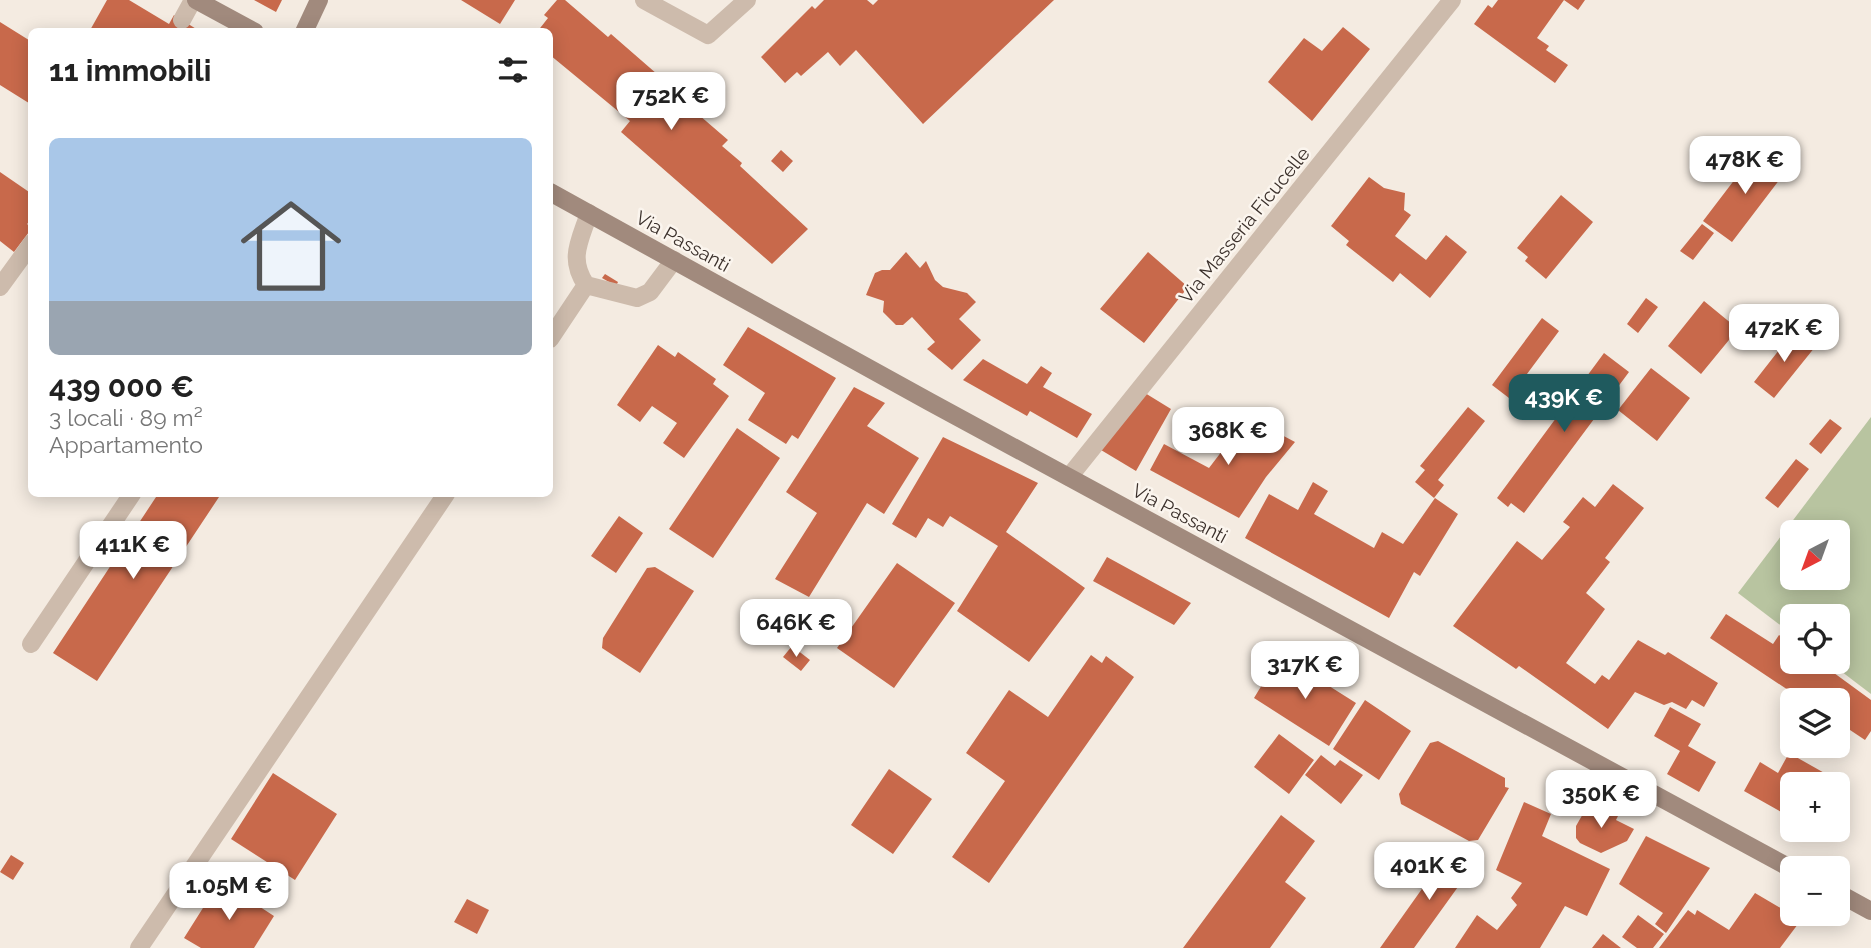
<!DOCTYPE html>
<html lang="it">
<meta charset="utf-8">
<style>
body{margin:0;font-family:Raleway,sans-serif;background:#f6f6f6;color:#222;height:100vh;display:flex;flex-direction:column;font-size:26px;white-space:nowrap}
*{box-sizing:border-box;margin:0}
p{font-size:23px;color:#767676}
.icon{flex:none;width:38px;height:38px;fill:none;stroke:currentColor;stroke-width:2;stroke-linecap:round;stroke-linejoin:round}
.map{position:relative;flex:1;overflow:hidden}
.details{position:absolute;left:28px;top:28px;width:525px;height:469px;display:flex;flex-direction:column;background:#fff;border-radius:10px;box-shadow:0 4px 18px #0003}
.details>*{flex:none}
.needle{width:46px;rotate:221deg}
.tools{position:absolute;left:1780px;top:520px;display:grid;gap:14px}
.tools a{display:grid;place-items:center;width:70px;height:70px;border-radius:10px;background:#fff;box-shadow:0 4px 18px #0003;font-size:35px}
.price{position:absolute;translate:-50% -60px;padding:0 16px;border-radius:14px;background:#fff;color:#222;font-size:23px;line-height:46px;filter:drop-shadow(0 2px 4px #0008)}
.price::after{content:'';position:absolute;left:50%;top:42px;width:21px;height:16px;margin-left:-10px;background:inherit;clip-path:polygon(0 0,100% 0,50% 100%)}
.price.on{background:#1f5a5e;color:#fff}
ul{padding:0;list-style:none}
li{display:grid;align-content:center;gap:14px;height:371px;padding:0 21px}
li+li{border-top:2px solid #e0e0e0}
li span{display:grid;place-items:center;height:217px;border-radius:10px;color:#555}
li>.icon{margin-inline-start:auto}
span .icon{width:126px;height:126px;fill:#fffc;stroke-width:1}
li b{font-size:30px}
h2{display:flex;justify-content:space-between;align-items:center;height:84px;padding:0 21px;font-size:30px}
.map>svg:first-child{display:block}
</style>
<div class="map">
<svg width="1871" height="948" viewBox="0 0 1871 948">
<rect width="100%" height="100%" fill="#f4ebe1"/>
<path fill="#b8c4a0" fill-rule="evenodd" d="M 1871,417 L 1871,694 L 1829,662 L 1838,662 L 1838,616 L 1792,616 L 1792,634 L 1738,593 ZM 1792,532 L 1838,532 L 1838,578 L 1792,578 Z"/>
<path fill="#c8694b" d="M 107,0 L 129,0 L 169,24 L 174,15 L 201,32 L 89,32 Z
M 254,0 L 282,0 L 276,12 Z
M 461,0 L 515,0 L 500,24 Z
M 557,0 L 565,0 L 608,37 L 611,34 L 665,81 L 663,84 L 728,140 L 722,146 L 742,163 L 740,166 L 808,229 L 772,264 L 621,132 L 630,121 L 550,55 L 550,32 L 537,32 L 548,18 L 544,15 Z
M 824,0 L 867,0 L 873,5 L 878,0 L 1054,0 L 923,124 L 856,50 L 840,66 L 828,52 L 801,76 L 797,72 L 785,83 L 761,57 L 812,6 L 815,9 Z
M 1498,0 L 1585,0 L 1578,10 L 1564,0 L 1537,38 L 1549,46 L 1546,50 L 1568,65 L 1555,83 L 1474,24 L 1488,5 L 1492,8 Z
M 0,22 L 32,42 L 32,105 L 0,85 Z
M 1343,27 L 1370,49 L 1312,121 L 1268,82 L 1304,38 L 1322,51 Z
M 1758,149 L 1786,171 L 1732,242 L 1703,221 Z
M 781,150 L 793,161 L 783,172 L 771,161 Z
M 0,172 L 32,194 L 32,219 L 27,224 L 32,228 L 14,252 L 0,241 Z
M 1369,177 L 1384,188 L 1405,193 L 1404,210 L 1411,215 L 1395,236 L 1426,260 L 1446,235 L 1467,252 L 1430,298 L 1400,273 L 1393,282 L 1346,245 L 1349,241 L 1331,226 Z
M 1561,195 L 1593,222 L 1546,279 L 1525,261 L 1528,257 L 1517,248 Z
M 1702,224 L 1714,233 L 1693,260 L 1680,251 Z
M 906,252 L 920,268 L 926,261 L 935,280 L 943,287 L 967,293 L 976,302 L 959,319 L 981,340 L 952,370 L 927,349 L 935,342 L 912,317 L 903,325 L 896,325 L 883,312 L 884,301 L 866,295 L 875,273 L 882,270 L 890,270 Z
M 1148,252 L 1188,287 L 1144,343 L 1100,309 Z
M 605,274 L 618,282 L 616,286 L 602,278 Z
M 1646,298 L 1658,307 L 1638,333 L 1627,324 Z
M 1704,301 L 1738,329 L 1701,374 L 1668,346 Z
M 1542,318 L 1559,331 L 1509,398 L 1492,385 Z
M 748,327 L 836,378 L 798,439 L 792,435 L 786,444 L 748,420 L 765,393 L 723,365 Z
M 1794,331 L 1815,347 L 1774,398 L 1754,382 Z
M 658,345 L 675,357 L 678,352 L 716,379 L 713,384 L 729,396 L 684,458 L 663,443 L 677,423 L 652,406 L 640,422 L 617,405 Z
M 1604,353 L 1629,372 L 1524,513 L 1511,503 L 1508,507 L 1497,498 Z
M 983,359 L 1027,384 L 1041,366 L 1052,373 L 1043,387 L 1092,414 L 1077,438 L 1030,411 L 1027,416 L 963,380 Z
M 1651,368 L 1690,398 L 1657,441 L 1618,410 Z
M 854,387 L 885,403 L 867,426 L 919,458 L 884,514 L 867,503 L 809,597 L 775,579 L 817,513 L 786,492 Z
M 1145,393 L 1171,409 L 1136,471 L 1101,450 Z
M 1468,407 L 1485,421 L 1438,480 L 1444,485 L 1434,498 L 1415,482 L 1425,470 L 1420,466 Z
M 1248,417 L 1295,442 L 1266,477 L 1239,518 L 1150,470 L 1164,444 L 1209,468 Z
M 1830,419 L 1842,428 L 1821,454 L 1809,444 Z
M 737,428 L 780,458 L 713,558 L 669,529 Z
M 943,437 L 1038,483 L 1006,532 L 1085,588 L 1029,662 L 957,611 L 998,546 L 950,516 L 943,527 L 928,518 L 916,538 L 892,524 Z
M 1796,459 L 1809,469 L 1778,508 L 1765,498 Z
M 1313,482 L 1328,491 L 1314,514 L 1374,548 L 1382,532 L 1403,544 L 1435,498 L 1458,514 L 1420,576 L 1414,572 L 1389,618 L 1245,538 L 1269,494 L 1298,510 Z
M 1613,484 L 1644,508 L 1605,558 L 1610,562 L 1586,593 L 1605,609 L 1566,663 L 1595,684 L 1602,675 L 1609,680 L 1638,640 L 1665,655 L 1668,652 L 1718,683 L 1704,707 L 1692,700 L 1686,709 L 1672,702 L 1664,705 L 1635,692 L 1608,729 L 1519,666 L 1516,669 L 1453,626 L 1517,541 L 1542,560 L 1570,527 L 1563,522 L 1583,497 L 1595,507 Z
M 158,494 L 221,494 L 97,681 L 53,653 Z
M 619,516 L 643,533 L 616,573 L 591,556 Z
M 1107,557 L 1191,603 L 1174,625 L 1093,581 Z
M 897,563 L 955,603 L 894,688 L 837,648 Z
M 655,567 L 694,591 L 640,673 L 602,648 L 603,638 L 647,568 Z
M 1726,614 L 1773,644 L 1779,635 L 1792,644 L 1792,662 L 1819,662 L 1871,700 L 1871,731 L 1865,740 L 1838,722 L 1838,700 L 1803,700 L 1710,638 Z
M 792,646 L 810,660 L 801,671 L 783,657 Z
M 1091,655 L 1102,663 L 1106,656 L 1134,677 L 989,883 L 952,857 L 1005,781 L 966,753 L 1009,690 L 1048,717 Z
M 1280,655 L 1356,703 L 1329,746 L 1254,698 Z
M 1365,700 L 1411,731 L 1379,780 L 1333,749 Z
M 1670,707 L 1701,724 L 1688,746 L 1716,762 L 1699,792 L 1667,774 L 1680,751 L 1654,736 Z
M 1279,734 L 1314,760 L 1289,794 L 1254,767 Z
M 1438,741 L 1505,778 L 1505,787 L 1509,788 L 1478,840 L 1469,841 L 1401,804 L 1399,794 L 1430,743 Z
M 1789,753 L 1835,779 L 1833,784 L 1792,784 L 1792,818 L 1744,791 L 1760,762 L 1778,773 Z
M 1321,755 L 1335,766 L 1340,760 L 1363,775 L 1341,804 L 1305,775 Z
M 889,769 L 932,799 L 893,854 L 851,825 Z
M 273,773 L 337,814 L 295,880 L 231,839 Z
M 1524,802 L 1551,814 L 1542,836 L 1610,869 L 1587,916 L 1565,906 L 1540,948 L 1455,948 L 1477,915 L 1497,930 L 1517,905 L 1511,898 L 1522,883 L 1496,870 Z
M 1588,805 L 1597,810 L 1598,806 L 1618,816 L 1616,820 L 1634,829 L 1627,841 L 1601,853 L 1580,843 L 1576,838 L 1576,826 Z
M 1281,815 L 1315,841 L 1285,882 L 1306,898 L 1270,948 L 1183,948 Z
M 1646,836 L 1710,868 L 1666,933 L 1655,924 L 1663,913 L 1619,884 Z
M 1451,848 L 1473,866 L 1414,948 L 1380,948 Z
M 11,855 L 24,863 L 13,880 L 0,872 Z
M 220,881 L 274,916 L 254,948 L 201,948 L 184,938 Z
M 1755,893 L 1801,920 L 1780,948 L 1659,948 L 1688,910 L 1695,915 L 1697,910 L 1729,930 Z
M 467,899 L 489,910 L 477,934 L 454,922 Z
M 1638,915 L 1664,934 L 1653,948 L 1637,948 L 1622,937 Z
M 1603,934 L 1621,948 L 1592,948 Z"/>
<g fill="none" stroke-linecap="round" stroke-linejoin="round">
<path stroke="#cdbbac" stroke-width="18" d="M 644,0 L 708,35 L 747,0
M 182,20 L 193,0
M 586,285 L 637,298 L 650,292 L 674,260
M 0,287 L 32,243
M 550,339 L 586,285 C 568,258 580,241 589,213
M 1069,477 L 1452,0
M 31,644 L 132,494
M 139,948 L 446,494"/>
<path stroke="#a18a7d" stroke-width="18" d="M 196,0 L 255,32
M 304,32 L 319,0
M 550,192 L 930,402 L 1792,869
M 1838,893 L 1871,911"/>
</g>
<g text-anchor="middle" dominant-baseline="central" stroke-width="5" stroke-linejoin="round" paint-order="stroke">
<g font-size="19" fill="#3b302b" stroke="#fbf5ee">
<text transform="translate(1244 225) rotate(-51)">Via Masseria Ficucelle</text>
<text transform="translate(683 241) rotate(29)">Via Passanti</text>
<text transform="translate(1180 513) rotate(28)">Via Passanti</text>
</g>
</g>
</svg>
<div class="tools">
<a><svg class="needle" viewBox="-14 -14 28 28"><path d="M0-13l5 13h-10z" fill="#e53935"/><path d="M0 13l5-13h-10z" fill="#767676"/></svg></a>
<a><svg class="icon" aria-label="locate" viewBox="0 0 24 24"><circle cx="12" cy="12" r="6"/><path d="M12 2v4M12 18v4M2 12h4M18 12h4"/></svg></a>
<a><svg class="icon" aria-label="layers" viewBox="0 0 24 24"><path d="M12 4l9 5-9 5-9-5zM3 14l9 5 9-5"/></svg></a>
<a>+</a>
<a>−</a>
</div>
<b class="price" style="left:671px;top:132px">752K €</b>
<b class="price" style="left:1745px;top:196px">478K €</b>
<b class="price" style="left:1784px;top:364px">472K €</b>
<b class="price on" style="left:1564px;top:434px">439K €</b>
<b class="price" style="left:1228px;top:467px">368K €</b>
<b class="price" style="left:133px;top:581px">411K €</b>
<b class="price" style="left:796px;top:659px">646K €</b>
<b class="price" style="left:1305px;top:701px">317K €</b>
<b class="price" style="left:1601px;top:830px">350K €</b>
<b class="price" style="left:1429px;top:902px">401K €</b>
<b class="price" style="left:229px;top:922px">1.05M €</b>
<section class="details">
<h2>11 immobili<svg class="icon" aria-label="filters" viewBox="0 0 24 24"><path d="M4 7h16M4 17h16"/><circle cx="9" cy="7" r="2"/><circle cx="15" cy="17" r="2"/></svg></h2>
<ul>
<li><span style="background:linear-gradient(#a9c7e8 75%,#9aa5b1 0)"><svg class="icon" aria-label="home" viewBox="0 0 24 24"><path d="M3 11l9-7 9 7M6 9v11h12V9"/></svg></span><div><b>439 000 €</b><p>3 locali · 89 m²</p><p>Appartamento</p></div></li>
</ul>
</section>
</div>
